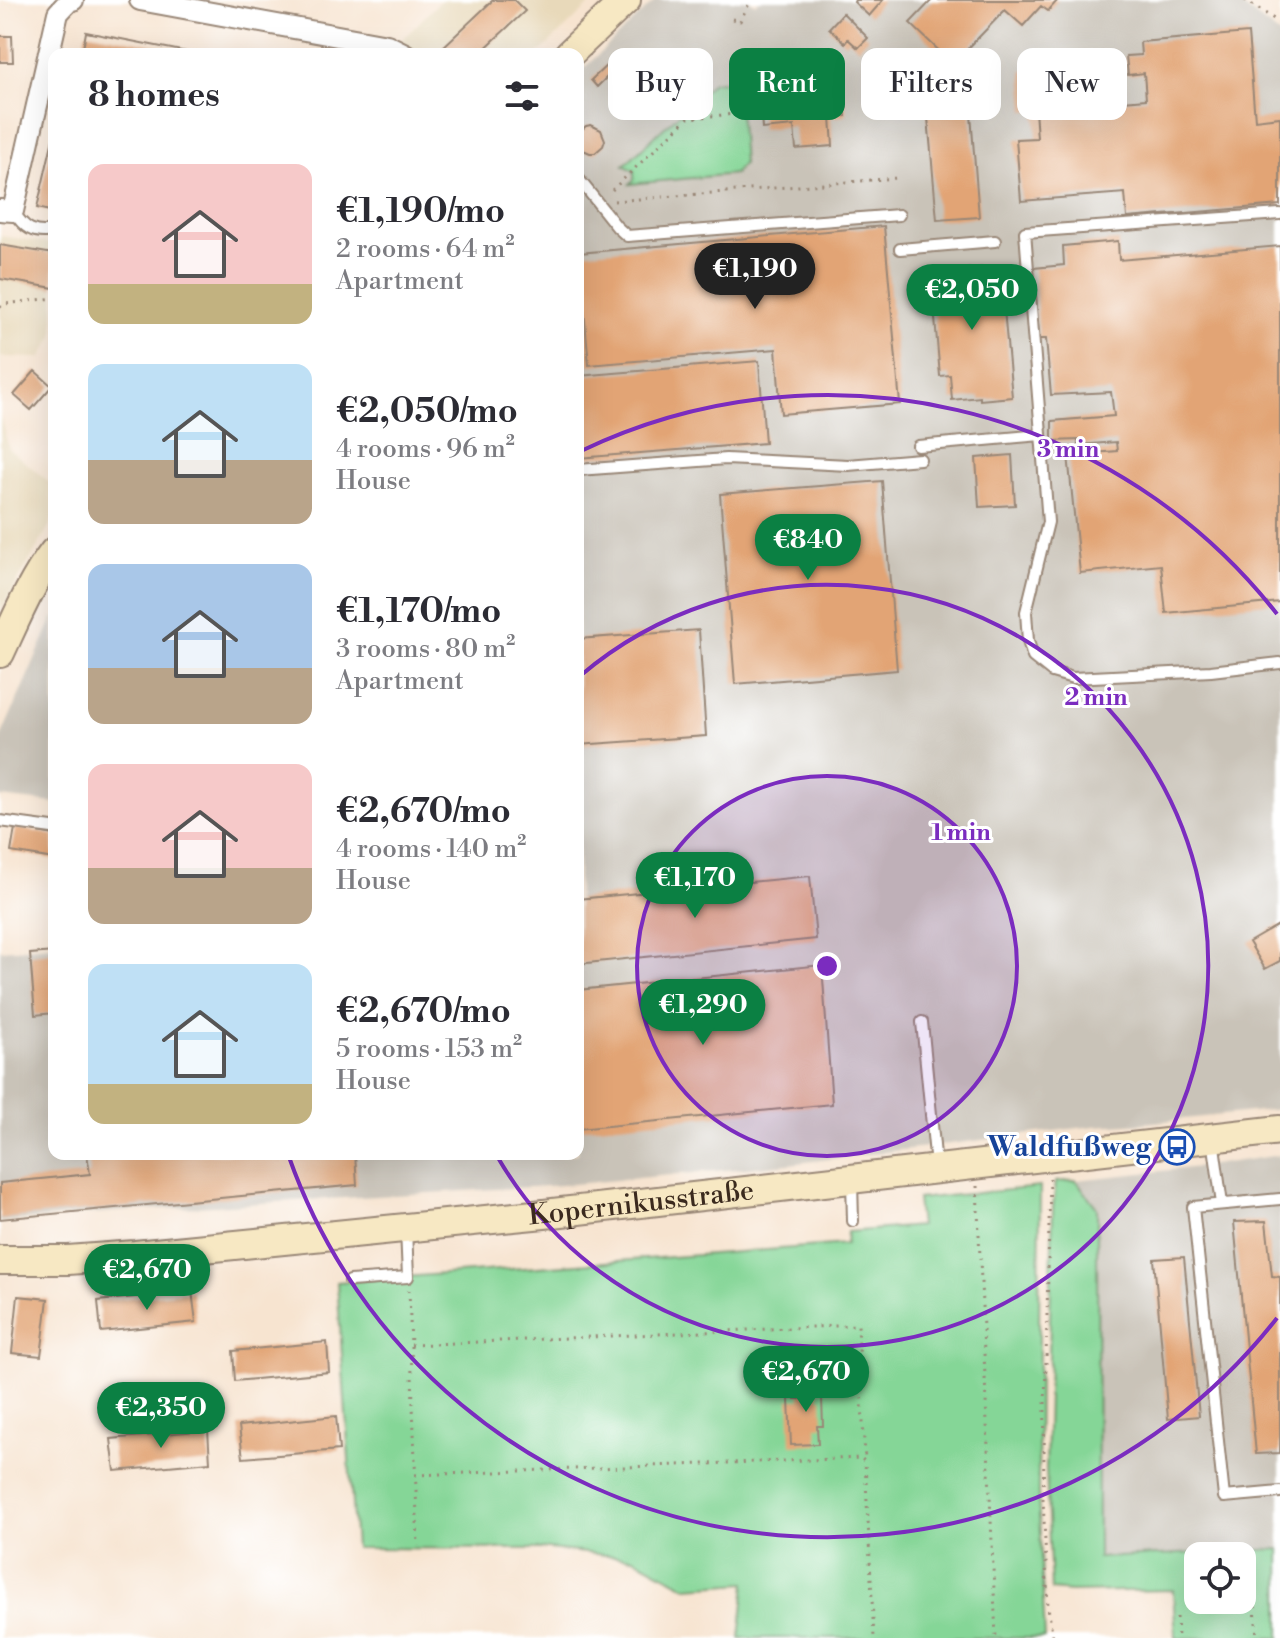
<!DOCTYPE html>
<meta charset="utf-8">
<style>
body{margin:0;font-family:"Libre Bodoni",serif;background:#f2f2f3;color:#2b2b33;height:100vh;display:flex;flex-direction:column;font-size:30px;white-space:nowrap}
*{box-sizing:border-box;margin:0}
p{font-size:26px;color:#7c7c81}
.icon{flex:none;width:44px;height:44px;fill:none;stroke:currentColor;stroke-width:2;stroke-linecap:round;stroke-linejoin:round}
.map{position:relative;flex:1;overflow:hidden}
.panel{position:absolute;left:48px;top:48px;width:536px;height:1112px;display:flex;flex-direction:column;background:#fff;border-radius:16px;box-shadow:0 8px 32px #0002}
.panel>*{flex:none}
.guide{position:absolute;left:608px;top:48px;width:552px;height:72px;display:flex;gap:16px}
.controls{position:absolute;left:1184px;top:1542px;display:grid;gap:16px}
.controls a{display:grid;place-items:center;width:72px;height:72px;border-radius:16px;background:#fff;box-shadow:0 8px 32px #0002;font-size:40px}
.price{position:absolute;translate:-50% -68px;padding:0 18px;border-radius:28px;background:#0b8043;color:#fff;font-size:26px;line-height:52px;filter:drop-shadow(0 2px 4px #0008)}
.price::after{content:'';position:absolute;left:50%;top:48px;width:24px;height:18px;margin-left:-12px;background:inherit;clip-path:polygon(0 0,100% 0,50% 100%)}
.price.on{background:#222;color:#fff}
ul{padding:0;list-style:none}
li{display:flex;align-items:center;gap:24px;height:200px;padding:0 40px}
li span{display:grid;place-items:center;flex:none;width:224px;height:160px;border-radius:16px;color:#555}
li>.icon{margin-inline-start:auto}
span .icon{width:96px;height:96px;fill:#fffc;stroke-width:1}
li b{font-size:34px}
h2{display:flex;justify-content:space-between;align-items:center;height:96px;padding:0 40px;font-size:34px}
.tag{padding:0 28px;border-radius:16px;background:#fff;box-shadow:0 8px 32px #0002;font-size:28px;line-height:72px}
.tag.on{background:#0b8043;color:#fff}
.map>svg:first-child{display:block}
</style>
<div class="map">
<svg width="1280" height="1638" viewBox="0 0 1280 1638">
<rect width="100%" height="100%" fill="#fff"/>
<filter id="ink" filterUnits="userSpaceOnUse"><feTurbulence type="fractalNoise" baseFrequency=".0125" numOctaves="2"/><feDisplacementMap in="SourceGraphic" scale="16" xChannelSelector="R" yChannelSelector="G"/><feConvolveMatrix kernelMatrix="1 2 1 2 8 2 1 2 1" color-interpolation-filters="sRGB"/></filter>
<filter id="wash" filterUnits="userSpaceOnUse"><feTurbulence type="fractalNoise" baseFrequency=".006" numOctaves="4" result="noise"/><feDisplacementMap in="SourceGraphic" scale="32" xChannelSelector="R" yChannelSelector="G"/><feGaussianBlur stdDeviation="1.8" result="paint"/><feColorMatrix in="noise" values="0 0 0 0 0 0 0 0 0 0 0 0 0 0 0 0 0 1.4 0 .05"/><feComposite in="paint" operator="in"/></filter>
<g filter="url(#wash)">
<rect width="100%" height="100%" fill="#f7e4d0"/>
<path fill="#e8d9ba" d="M 441,0 L 595,0 L 538,54 L 420,54 L 399,43 Z
M 0,236 L 54,244 L 54,336 L 41,358 L 1,357 L 0,374 Z
M 0,415 L 9,449 L 54,486 L 54,518 L 0,612 Z"/>
<path fill="#c9c3b8" d="M 656,0 L 750,0 L 755,4 L 759,0 L 1234,0 L 1280,35 L 1280,1109 L 1145,1123 L 1095,1126 L 789,1164 L 563,1185 L 112,1212 L 0,1222 L 0,950 L 54,946 L 54,1154 L 578,1154 L 578,74 Z
M 54,616 L 54,803 L 0,797 L 0,739 Z
M 1280,1155 L 1280,1549 L 1098,1559 L 1097,1208 L 1076,1180 L 1199,1167 Z"/>
<path fill="#85d697" stroke="#60805a" stroke-width="2" fill-rule="evenodd" d="M 721,81 L 731,83 L 738,92 L 743,164 L 734,174 L 630,184 L 634,179 L 634,171 L 624,165 L 713,82 Z
M 1076,1180 L 1097,1208 L 1098,1558 L 1280,1549 L 1280,1638 L 1176,1638 L 1173,1590 L 1071,1592 L 1051,1590 L 1046,1468 L 1053,1207 L 1056,1182 ZM 1198,1556 L 1242,1556 L 1242,1600 L 1198,1600 Z
M 1040,1187 L 1038,1492 L 1045,1638 L 740,1638 L 746,1583 L 687,1587 L 634,1558 L 549,1549 L 355,1548 L 337,1282 L 846,1244 L 847,1232 L 920,1226 L 917,1199 Z"/>
<g id="blocks">
<path fill="#e2a475" d="M 493,0 L 514,0 L 525,11 L 479,54 L 447,54 L 442,48 Z
M 855,0 L 883,0 L 869,16 L 854,2 Z
M 932,0 L 1058,0 L 1048,11 L 1041,6 L 1023,26 L 1005,10 L 953,64 L 910,23 Z
M 843,13 L 868,38 L 858,48 L 848,39 L 845,43 L 829,28 Z
M 86,32 L 192,53 L 192,54 L 82,54 Z
M 1248,33 L 1255,120 L 1280,117 L 1280,205 L 1127,218 L 1125,193 L 1021,201 L 1016,139 L 1037,138 L 1035,110 L 1025,111 L 1022,71 L 1109,64 L 1112,102 L 1146,99 L 1144,73 L 1128,75 L 1126,56 L 1141,55 L 1140,42 Z
M 0,36 L 12,36 L 13,62 L 0,62 Z
M 828,58 L 831,101 L 845,100 L 846,116 L 831,117 L 833,146 L 796,149 L 794,126 L 762,129 L 760,98 L 792,96 L 789,61 Z
M 607,65 L 613,71 L 597,87 L 591,80 Z
M 970,102 L 979,217 L 937,220 L 927,106 Z
M 591,125 L 601,130 L 605,140 L 603,146 L 595,153 L 590,153 L 581,149 L 580,155 L 578,155 L 578,133 L 586,126 Z
M 53,139 L 54,139 L 54,212 L 37,208 Z
M 884,226 L 900,404 L 781,414 L 776,349 L 589,365 L 579,253 Z
M 1118,241 L 1119,260 L 1280,246 L 1280,602 L 1166,613 L 1161,565 L 1080,573 L 1068,455 L 1117,451 L 1116,442 L 1078,445 L 1078,440 L 1052,441 L 1052,421 L 1114,416 L 1111,392 L 1051,395 L 1046,339 L 1039,339 L 1034,268 L 1064,265 L 1063,246 Z
M 0,245 L 54,254 L 54,288 L 0,279 Z
M 1000,266 L 1012,397 L 980,400 L 980,397 L 952,400 L 950,375 L 940,376 L 931,272 Z
M 759,361 L 765,443 L 578,458 L 578,376 Z
M 35,371 L 52,386 L 31,410 L 14,395 Z
M 1012,455 L 1015,505 L 979,507 L 976,458 Z
M 882,481 L 897,670 L 735,684 L 720,494 Z
M 699,630 L 706,736 L 578,745 L 578,639 Z
M 15,828 L 54,835 L 54,859 L 11,852 Z
M 810,876 L 816,939 L 578,964 L 578,899 Z
M 1280,924 L 1280,961 L 1265,969 L 1249,942 Z
M 54,952 L 54,1013 L 35,1015 L 30,954 Z
M 822,965 L 832,1104 L 578,1129 L 578,990 Z
M 87,1154 L 355,1154 L 357,1185 L 0,1219 L 0,1183 L 90,1174 Z
M 1266,1221 L 1272,1276 L 1280,1277 L 1280,1453 L 1256,1454 L 1234,1222 Z
M 1184,1257 L 1199,1416 L 1168,1419 L 1154,1259 Z
M 192,1291 L 196,1322 L 101,1332 L 98,1301 Z
M 18,1296 L 48,1299 L 41,1356 L 12,1353 Z
M 327,1342 L 329,1372 L 235,1381 L 233,1351 Z
M 818,1380 L 819,1398 L 822,1398 L 823,1426 L 817,1426 L 818,1444 L 791,1445 L 789,1399 L 800,1399 L 799,1381 Z
M 336,1416 L 339,1450 L 243,1458 L 239,1426 Z
M 208,1430 L 210,1462 L 115,1471 L 111,1439 Z"/>
</g>
</g>
<g filter="url(#ink)">
<use href="#blocks" fill-opacity="0" stroke="#998777" stroke-width="2"/>
<g fill="none" stroke-linecap="round" stroke-linejoin="round">
<defs>
<path id="lane" d="M 578,178 L 617,227 L 627,236 L 899,215
M 13,211 C 24,228 33,235 54,231
M 1280,214 L 1025,232 L 1048,522 L 1026,612 L 1028,641 L 1033,657 L 1052,672 L 1073,678 L 1211,671 L 1280,663
M 900,249 L 995,241
M 918,446 L 1041,435
M 578,470 L 726,459 L 848,465 L 920,459
M 0,821 L 52,828
M 922,1022 L 936,1166
M 1213,1139 L 1222,1204
M 852,1181 L 853,1221
M 1280,1199 L 1193,1207 L 1224,1497 L 1280,1492
M 350,1281 L 408,1277 L 406,1229"/>
<path id="street" d="M 140,0 L 387,45 L 405,54
M 0,210 L 13,211 L 58,13 L 70,0 L 73,0"/>
<g id="secondary">
<path d="M 569,54 L 626,0"/>
<path d="M 0,653 C 16,619 31,582 54,552"/>
<path id="s1" d="M 0,1260 L 68,1260 L 135,1255 L 544,1214 L 1280,1130"/>
</g>
</defs>
<use href="#lane" stroke="#998777" stroke-width="14"/>
<use href="#street" stroke="#998777" stroke-width="24"/>
<use href="#secondary" stroke="#998777" stroke-width="32"/>
<path stroke="#998777" stroke-width="3" stroke-dasharray="2 6" stroke-linecap="butt" d="M 1245,0 L 1280,23
M 732,19 L 740,21 L 751,0
M 612,190 L 688,118 L 747,113 L 761,114
M 614,201 L 897,178
M 0,307 L 4,304 L 54,298
M 1050,1178 L 1043,1498 L 1048,1607 L 1053,1638
M 977,1186 L 996,1638
M 409,1290 L 418,1546
M 411,1345 L 858,1325 L 865,1461
M 415,1475 L 861,1458 L 865,1462 L 874,1638
M 1255,1606 L 1257,1638
M 1177,1617 L 1178,1638"/>
<use href="#lane" stroke="#fff" stroke-width="10"/>
<use href="#street" stroke="#fff" stroke-width="20"/>
<use href="#secondary" stroke="#f7e8c3" stroke-width="28"/>
</g>
</g>
<circle cx="827" cy="966" r="190" fill="#7b2cbf" fill-opacity=".12"/>
<g fill="none" stroke="#7b2cbf" stroke-width="4">
<circle cx="827" cy="966" r="190"/>
<path d="M580 676A381 381 0 1 1 497 1156"/>
<path d="M1277 1318A571 571 0 0 1 289 1157M581 451A571 571 0 0 1 1277 614"/>
</g>
<defs>
<symbol id="bus-ring" viewBox="-11 -11 22 22"><circle r="9.5" fill="#fff" stroke="#1a4fb4" stroke-width="1.5"/><path d="M-5-6H5V4H4V6H2V4H-2V6H-4V4H-5ZM-3.5-4V0h7V-4ZM-3.5 1.2v1.5H-2V1.2ZM2 1.2v1.5H3.5V1.2Z" fill="#1a4fb4"/></symbol>
</defs>
<g fill-rule="evenodd">
<use href="#bus-ring" x="1157" y="1127" width="40" height="40"/>
</g>
<g text-anchor="middle" dominant-baseline="central" stroke-width="6" stroke-linejoin="round" paint-order="stroke">
<g font-size="28" font-weight="bold" fill="#164399" stroke="#fff" text-anchor="end">
<text x="1151" y="1147">Waldfußweg</text>
</g>
<g font-size="28" fill="#3b2a1e" stroke="#fff">
<text stroke="none"><textPath href="#s1" startOffset="644">Kopernikusstraße</textPath></text>
</g>
</g>
<circle cx="827" cy="966" r="12" fill="#7b2cbf" stroke="#fff" stroke-width="4"/>
<g font-size="24" text-anchor="middle" font-weight="bold" fill="#7b2cbf" stroke="#fff" stroke-width="6" stroke-linejoin="round" paint-order="stroke">
<text x="1068" y="457">3 min</text>
<text x="1096" y="705">2 min</text>
<text x="961" y="840">1 min</text>
</g>
</svg>
<div class="controls">
<a><svg class="icon" aria-label="locate" viewBox="0 0 24 24"><circle cx="12" cy="12" r="6"/><path d="M12 2v4M12 18v4M2 12h4M18 12h4"/></svg></a>
</div>
<b class="price on" style="left:755px;top:311px">€1,190</b>
<b class="price" style="left:972px;top:332px">€2,050</b>
<b class="price" style="left:808px;top:582px">€840</b>
<b class="price" style="left:695px;top:920px">€1,170</b>
<b class="price" style="left:703px;top:1047px">€1,290</b>
<b class="price" style="left:147px;top:1312px">€2,670</b>
<b class="price" style="left:806px;top:1414px">€2,670</b>
<b class="price" style="left:161px;top:1450px">€2,350</b>
<div class="guide">
<a class="tag">Buy</a>
<a class="tag on">Rent</a>
<a class="tag">Filters</a>
<a class="tag">New</a>
</div>
<section class="panel">
<h2>8 homes<svg class="icon" aria-label="filters" viewBox="0 0 24 24"><path d="M4 7h16M4 17h16"/><circle cx="9" cy="7" r="2"/><circle cx="15" cy="17" r="2"/></svg></h2>
<ul>
<li><span style="background:linear-gradient(#f6c9c9 75%,#c2b280 0)"><svg class="icon" aria-label="home" viewBox="0 0 24 24"><path d="M3 11l9-7 9 7M6 9v11h12V9"/></svg></span><div><b>€1,190/mo</b><p>2 rooms · 64 m²</p><p>Apartment</p></div></li>
<li><span style="background:linear-gradient(#bfe0f5 60%,#b9a48a 0)"><svg class="icon" aria-label="home" viewBox="0 0 24 24"><path d="M3 11l9-7 9 7M6 9v11h12V9"/></svg></span><div><b>€2,050/mo</b><p>4 rooms · 96 m²</p><p>House</p></div></li>
<li><span style="background:linear-gradient(#a9c7e8 65%,#b9a48a 0)"><svg class="icon" aria-label="home" viewBox="0 0 24 24"><path d="M3 11l9-7 9 7M6 9v11h12V9"/></svg></span><div><b>€1,170/mo</b><p>3 rooms · 80 m²</p><p>Apartment</p></div></li>
<li><span style="background:linear-gradient(#f6c9c9 65%,#b9a48a 0)"><svg class="icon" aria-label="home" viewBox="0 0 24 24"><path d="M3 11l9-7 9 7M6 9v11h12V9"/></svg></span><div><b>€2,670/mo</b><p>4 rooms · 140 m²</p><p>House</p></div></li>
<li><span style="background:linear-gradient(#bfe0f5 75%,#c2b280 0)"><svg class="icon" aria-label="home" viewBox="0 0 24 24"><path d="M3 11l9-7 9 7M6 9v11h12V9"/></svg></span><div><b>€2,670/mo</b><p>5 rooms · 153 m²</p><p>House</p></div></li>
</ul>
</section>
</div>
